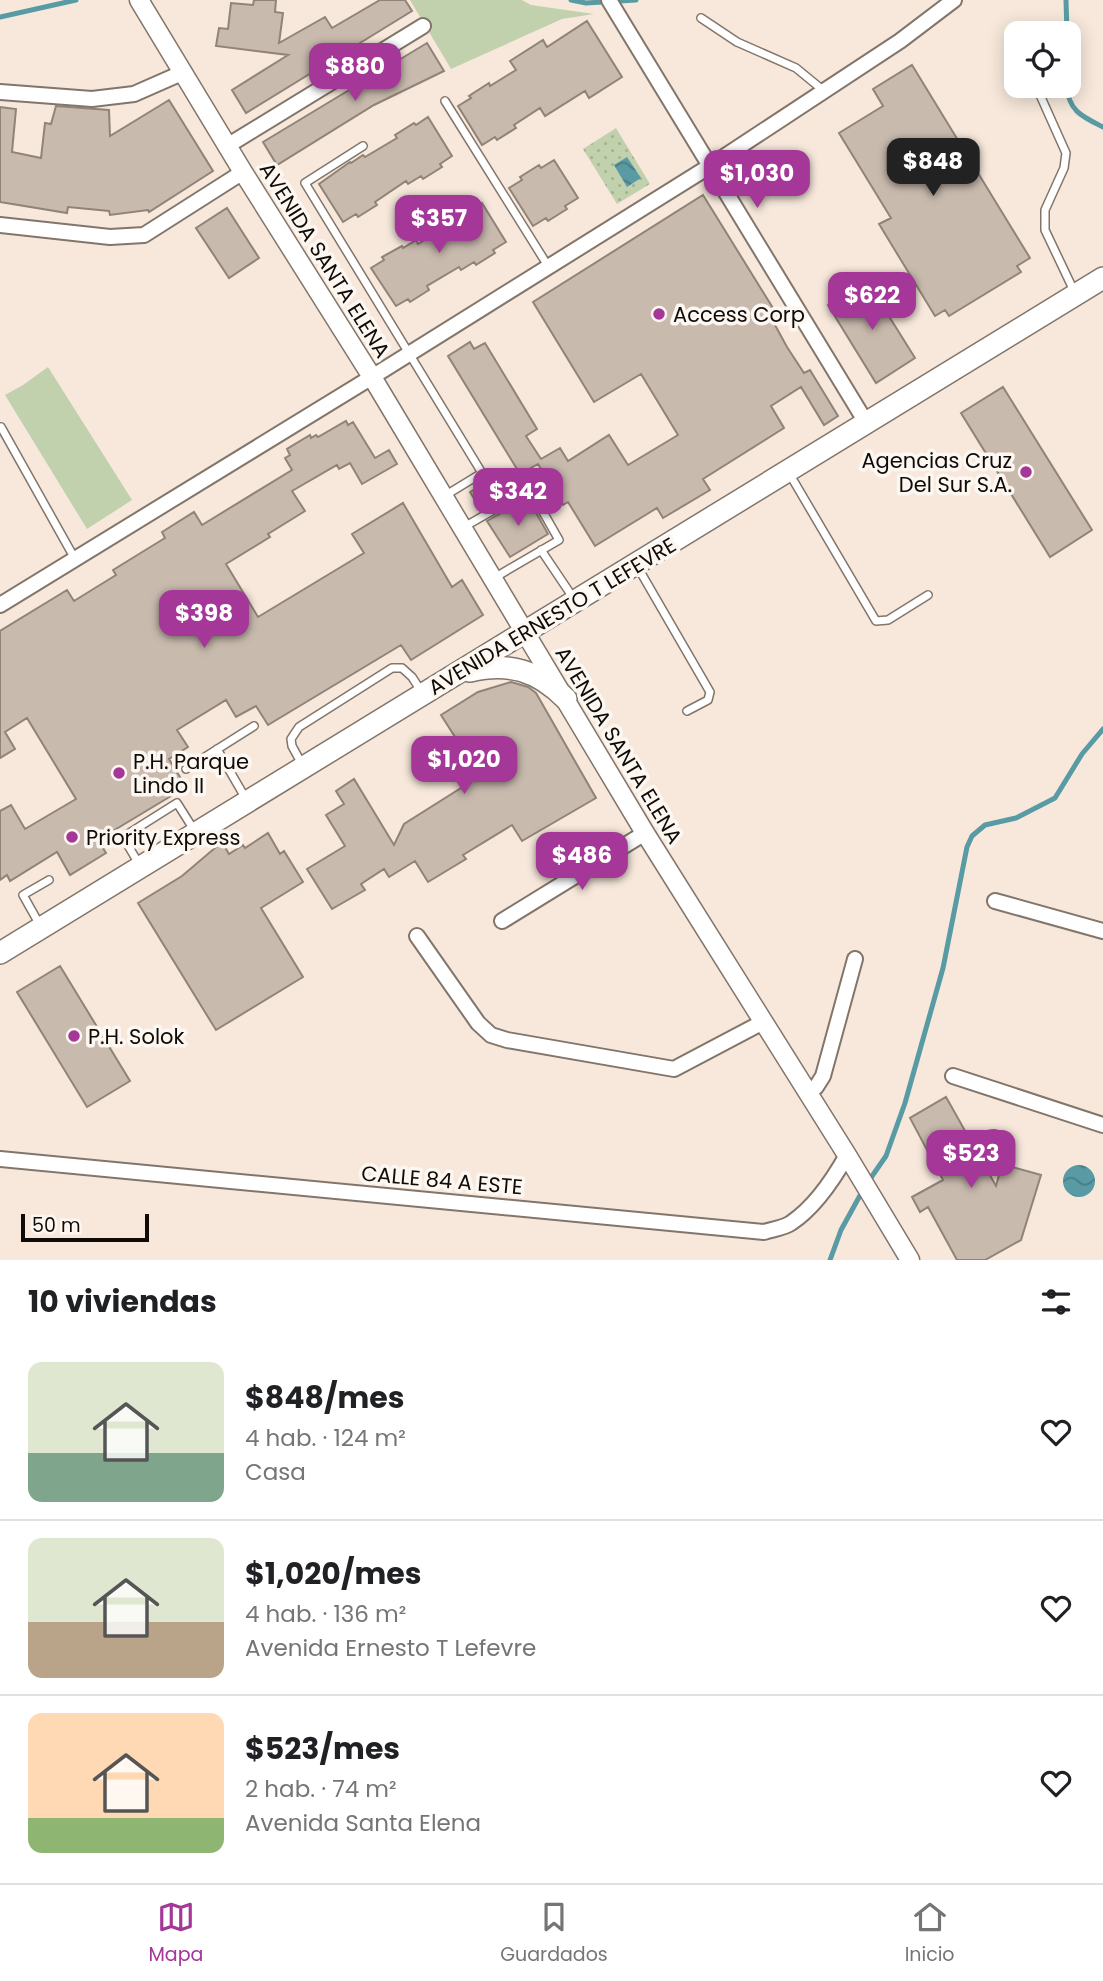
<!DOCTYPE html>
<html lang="es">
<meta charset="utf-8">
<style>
body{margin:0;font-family:Poppins,sans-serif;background:#f6f6f6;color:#202124;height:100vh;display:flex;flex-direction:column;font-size:26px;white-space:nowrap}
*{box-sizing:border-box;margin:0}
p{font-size:23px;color:#757577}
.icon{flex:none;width:38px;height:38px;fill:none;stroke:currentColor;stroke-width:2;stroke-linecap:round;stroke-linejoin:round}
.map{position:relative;height:1260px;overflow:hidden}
.sheet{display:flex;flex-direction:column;background:#fff;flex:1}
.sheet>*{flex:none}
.buttons{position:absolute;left:1004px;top:21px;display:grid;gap:14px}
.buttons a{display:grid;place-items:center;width:77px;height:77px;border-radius:14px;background:#fff;box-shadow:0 4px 18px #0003;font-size:35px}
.scale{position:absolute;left:21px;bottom:18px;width:128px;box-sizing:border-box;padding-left:7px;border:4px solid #100b07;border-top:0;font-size:19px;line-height:24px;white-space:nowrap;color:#100b07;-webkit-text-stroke:5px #fdf7f2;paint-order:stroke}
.price{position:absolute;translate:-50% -60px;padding:0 16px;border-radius:14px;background:#a43797;color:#fff;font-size:23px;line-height:46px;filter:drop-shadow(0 2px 4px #0008)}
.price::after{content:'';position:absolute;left:50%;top:42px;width:21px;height:16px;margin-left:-10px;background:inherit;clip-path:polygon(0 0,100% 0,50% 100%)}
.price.on{background:#222;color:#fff}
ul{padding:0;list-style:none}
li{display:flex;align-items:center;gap:21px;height:175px;padding:0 28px}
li+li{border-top:2px solid #e0e0e0}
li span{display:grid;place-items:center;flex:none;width:196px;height:140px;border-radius:14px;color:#555}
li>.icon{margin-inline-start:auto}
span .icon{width:84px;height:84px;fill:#fffc;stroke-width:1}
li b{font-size:30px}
h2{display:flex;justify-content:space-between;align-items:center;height:84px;padding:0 28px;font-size:30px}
.dock{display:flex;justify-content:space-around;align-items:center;height:98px;border-top:2px solid #e0e0e0;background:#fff;font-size:19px;color:#757577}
.dock a{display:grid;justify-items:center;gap:4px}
.dock .on{color:#a43797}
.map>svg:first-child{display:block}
</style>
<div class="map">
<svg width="1103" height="1260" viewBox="0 0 1103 1260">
<defs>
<pattern id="park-dots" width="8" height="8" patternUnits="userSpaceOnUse" patternTransform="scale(1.75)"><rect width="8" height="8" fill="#c2d1ad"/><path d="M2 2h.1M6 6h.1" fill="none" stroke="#a6b293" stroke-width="1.8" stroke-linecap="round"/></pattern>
<pattern id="water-waves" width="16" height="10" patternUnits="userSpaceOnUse" patternTransform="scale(1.75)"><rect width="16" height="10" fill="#599ba4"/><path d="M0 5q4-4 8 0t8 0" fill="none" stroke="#487d84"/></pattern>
</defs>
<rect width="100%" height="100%" fill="#f7e8db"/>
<path fill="#c2d1ad" d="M 410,0 L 522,0 L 531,5 L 594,14 L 562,19 L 451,69 Z
M 48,367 L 132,500 L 87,529 L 5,395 L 23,385 Z"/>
<path fill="url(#park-dots)" d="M 616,128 L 650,184 L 617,204 L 583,149 Z"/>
<path fill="url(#water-waves)" d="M 627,157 L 641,178 L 627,187 L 614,165 Z
M978 1144a15 15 0 1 1 30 0a15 15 0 1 1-30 0Z
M1063 1181a16 16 0 1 1 32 0a16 16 0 1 1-32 0Z"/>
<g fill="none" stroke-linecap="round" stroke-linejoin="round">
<path stroke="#599ba4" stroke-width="5" d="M 571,0 L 586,3 L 636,0
M 1066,0 L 1067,33
M 0,17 L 76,0
M 1067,86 C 1068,111 1083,117 1103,127
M 868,1182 L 886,1156 L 905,1103 L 943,968 L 967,847 L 972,836 L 985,825 L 1016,818 L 1055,798 L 1082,754 L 1103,729
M 830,1260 L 841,1230 L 863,1190"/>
</g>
<path fill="#c9baae" stroke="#908377" stroke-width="2" d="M 254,0 L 276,0 L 275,12 L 283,13 L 279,43 L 325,17 L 332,28 L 380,0 L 405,0 L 412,11 L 246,113 L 232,90 L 288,55 L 216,46 L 219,28 L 228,29 L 231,3 L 253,5 Z
M 587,21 L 622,77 L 589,98 L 585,91 L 545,116 L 540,108 L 514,125 L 516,128 L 497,140 L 495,137 L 482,145 L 458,106 L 471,98 L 469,96 L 489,83 L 490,86 L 516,70 L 510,61 L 543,40 L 547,47 Z
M 427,43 L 444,71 L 374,105 L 277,165 L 263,142 Z
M 912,65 L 1030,258 L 1017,266 L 1021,272 L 949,316 L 945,310 L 935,316 L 879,224 L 891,218 L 839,133 L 883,106 L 873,89 Z
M 169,100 L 213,171 L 149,212 L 148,210 L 110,215 L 109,211 L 68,207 L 67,213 L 0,202 L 0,107 L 16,109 L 12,152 L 41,158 L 45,123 L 51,124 L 56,106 L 109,110 L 110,136 Z
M 428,117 L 452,156 L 440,164 L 442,167 L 423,179 L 421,176 L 408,184 L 406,181 L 375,202 L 377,205 L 358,217 L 356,214 L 343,222 L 319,184 L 350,162 L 351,163 L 363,155 L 365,157 L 397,138 L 395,135 L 414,123 L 416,125 Z
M 554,160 L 578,198 L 565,206 L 567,209 L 548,221 L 546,218 L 533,226 L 509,188 L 522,180 L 520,177 L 539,165 L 541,168 Z
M 703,195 L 781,321 L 775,325 L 787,347 L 804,373 L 810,370 L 838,416 L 824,425 L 801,387 L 771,406 L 784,428 L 703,479 L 710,490 L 663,518 L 657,508 L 595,546 L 568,502 L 563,505 L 538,464 L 520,474 L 448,356 L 470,342 L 474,349 L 485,343 L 537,429 L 526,436 L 541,459 L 560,448 L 568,461 L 609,435 L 628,465 L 678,435 L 641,374 L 594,402 L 533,302 Z
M 482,203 L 506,242 L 493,250 L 495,253 L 476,265 L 474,262 L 461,270 L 459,267 L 427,286 L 429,290 L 410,302 L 408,299 L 396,306 L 371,268 L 384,260 L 382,257 L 402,246 L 403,248 L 416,240 L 418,244 L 450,223 L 448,220 L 467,208 L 469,211 Z
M 227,208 L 259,258 L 229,278 L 196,228 Z
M 867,281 L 915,358 L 876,383 L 828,305 Z
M 1003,387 L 1092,530 L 1050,557 L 961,413 Z
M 346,421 L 348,425 L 353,422 L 375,458 L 389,450 L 397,464 L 362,484 L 350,463 L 339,469 L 337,465 L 292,491 L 305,511 L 268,534 L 270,537 L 226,564 L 258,617 L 364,553 L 352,534 L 403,503 L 452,587 L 462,580 L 483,615 L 411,660 L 401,645 L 268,725 L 256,706 L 236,717 L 226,700 L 177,730 L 188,747 L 169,759 L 186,787 L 98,840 L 106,853 L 70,875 L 57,852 L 10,881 L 7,875 L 0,880 L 0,811 L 11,805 L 25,829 L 76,799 L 27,718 L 5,732 L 15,749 L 0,758 L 0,631 L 67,590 L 74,601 L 116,575 L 113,570 L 165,538 L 162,532 L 194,512 L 202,525 L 292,470 L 285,458 L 290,455 L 287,449 L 310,435 L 311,438 L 316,435 L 318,437 Z
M 509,469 L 520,488 L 481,510 L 470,492 Z
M 526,499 L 528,503 L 530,502 L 548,534 L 510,557 L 487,521 Z
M 511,682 L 528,687 L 536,693 L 596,798 L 522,841 L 512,825 L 463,855 L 466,859 L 428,882 L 415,861 L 389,877 L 384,869 L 361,884 L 365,890 L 332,909 L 307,869 L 345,846 L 326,815 L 344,804 L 336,791 L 354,779 L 394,845 L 404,824 L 480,776 L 441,715 L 478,692 Z
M 268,833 L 280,854 L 284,851 L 303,882 L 261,908 L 303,977 L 216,1030 L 138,903 L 182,876 L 222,842 L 229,854 L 243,845 L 245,848 Z
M 60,966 L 130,1081 L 87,1107 L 17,992 Z
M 946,1097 L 996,1186 L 1002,1164 L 1041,1175 L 1021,1240 L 985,1260 L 957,1260 L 928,1207 L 920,1212 L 912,1197 L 943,1180 L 910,1118 Z"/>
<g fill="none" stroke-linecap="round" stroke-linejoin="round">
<defs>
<path id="service" d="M 701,18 L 737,42 L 796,68 L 824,91
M 1036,86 L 1066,153 L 1064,168 L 1045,210 L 1045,230 L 1074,291
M 445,101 L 548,266
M 363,146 L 305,183 L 482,473 L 446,495
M 1,427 L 75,559
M 789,473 L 876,621 L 888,620 L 928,595
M 464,527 L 530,489 L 559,540 L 494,578
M 541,550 L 574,599
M 637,566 L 710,692 L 708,700 L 687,711
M 217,749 L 246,799
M 303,766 L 292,746 L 291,739 L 299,727 L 392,668 L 402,668 L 412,677 L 421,691
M 186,769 L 254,726
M 139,864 L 123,837 L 177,803 L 194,830
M 41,927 L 23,895 L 49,880"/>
<path id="minor" d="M 609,0 L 867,424
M 0,92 L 92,99 L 134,94 L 184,72
M 227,146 L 423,26
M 0,225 L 110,237 L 144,235 L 243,172
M 0,605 L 372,377 L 710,166 L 900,41 L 954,0
M 995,901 L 1103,931
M 502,921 L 645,833
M 417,936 L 478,1023 L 491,1035 L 507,1040 L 674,1069 L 763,1022
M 953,1076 L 1103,1125
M 808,1093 L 816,1087 L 823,1076 L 855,959
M 0,1159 L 764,1232 C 773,1229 784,1228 791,1223 C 815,1207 833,1180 847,1155"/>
<path id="tertiary" d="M 139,0 L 243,172 L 372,377 L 645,833 L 847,1155 L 910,1260"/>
<path id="secondary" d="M 470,671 C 509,662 537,670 566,699
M 0,953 L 1103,278"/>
</defs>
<use href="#service" stroke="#82756a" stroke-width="10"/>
<use href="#minor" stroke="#82756a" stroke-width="18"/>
<use href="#tertiary" stroke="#82756a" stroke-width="21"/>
<use href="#secondary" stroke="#82756a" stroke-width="24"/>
<use href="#service" stroke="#fff" stroke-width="7"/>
<use href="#minor" stroke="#fff" stroke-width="14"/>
<use href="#tertiary" stroke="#fff" stroke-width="18"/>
<use href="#secondary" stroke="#fff" stroke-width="21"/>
</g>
<g fill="#a43797" stroke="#fdf7f2" stroke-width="2.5">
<circle cx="659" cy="314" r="7"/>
<circle cx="1026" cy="472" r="7"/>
<circle cx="119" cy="773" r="7"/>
<circle cx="72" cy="837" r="7"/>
<circle cx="74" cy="1036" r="7"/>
</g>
<g text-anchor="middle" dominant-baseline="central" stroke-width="7" stroke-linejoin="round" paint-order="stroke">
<g font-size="21" fill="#100b07" stroke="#fdf7f2">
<text transform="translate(325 260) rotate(58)">AVENIDA SANTA ELENA</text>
<text transform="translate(552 616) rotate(-31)">AVENIDA ERNESTO T LEFEVRE</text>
<text transform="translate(619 745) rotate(59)">AVENIDA SANTA ELENA</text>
<text transform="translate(442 1180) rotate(5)">CALLE 84 A ESTE</text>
</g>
<g font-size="21" fill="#100b07" stroke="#fdf7f2" text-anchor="start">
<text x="673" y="314">Access Corp</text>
<text x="1012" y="460" text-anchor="end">Agencias Cruz<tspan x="1012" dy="24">Del Sur S.A.</tspan></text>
<text x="133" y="761">P.H. Parque<tspan x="133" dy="24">Lindo II</tspan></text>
<text x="86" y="837">Priority Express</text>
<text x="88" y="1036">P.H. Solok</text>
</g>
</g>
</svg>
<div class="buttons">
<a><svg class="icon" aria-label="locate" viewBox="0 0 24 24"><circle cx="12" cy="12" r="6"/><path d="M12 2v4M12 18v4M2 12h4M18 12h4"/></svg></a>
</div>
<div class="scale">50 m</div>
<b class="price" style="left:355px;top:103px">$880</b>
<b class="price on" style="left:933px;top:198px">$848</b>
<b class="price" style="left:757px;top:210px">$1,030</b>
<b class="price" style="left:439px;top:255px">$357</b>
<b class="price" style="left:872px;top:332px">$622</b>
<b class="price" style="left:518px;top:528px">$342</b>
<b class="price" style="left:204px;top:650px">$398</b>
<b class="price" style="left:464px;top:796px">$1,020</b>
<b class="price" style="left:582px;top:892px">$486</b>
<b class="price" style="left:971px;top:1190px">$523</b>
</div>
<section class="sheet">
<h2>10 viviendas<svg class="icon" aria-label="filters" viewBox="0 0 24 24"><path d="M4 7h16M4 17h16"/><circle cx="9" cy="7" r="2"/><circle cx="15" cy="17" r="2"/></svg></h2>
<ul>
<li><span style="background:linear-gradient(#dfe7d0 65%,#7fa58c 0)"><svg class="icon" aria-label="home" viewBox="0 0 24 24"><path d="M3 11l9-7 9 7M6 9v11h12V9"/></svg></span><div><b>$848/mes</b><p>4 hab. · 124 m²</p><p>Casa</p></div><svg class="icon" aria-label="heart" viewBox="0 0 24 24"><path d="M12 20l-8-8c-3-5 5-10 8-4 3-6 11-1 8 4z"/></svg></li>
<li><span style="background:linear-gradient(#dfe7d0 60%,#b9a48a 0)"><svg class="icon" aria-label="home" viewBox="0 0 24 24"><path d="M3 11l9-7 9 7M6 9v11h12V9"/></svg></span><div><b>$1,020/mes</b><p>4 hab. · 136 m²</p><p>Avenida Ernesto T Lefevre</p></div><svg class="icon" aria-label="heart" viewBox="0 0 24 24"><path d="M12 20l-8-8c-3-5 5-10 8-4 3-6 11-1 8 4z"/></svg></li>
<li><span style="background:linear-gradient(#ffd9b3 75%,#8fb573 0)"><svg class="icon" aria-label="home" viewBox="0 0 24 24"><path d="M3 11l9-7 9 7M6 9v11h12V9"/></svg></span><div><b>$523/mes</b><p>2 hab. · 74 m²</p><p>Avenida Santa Elena</p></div><svg class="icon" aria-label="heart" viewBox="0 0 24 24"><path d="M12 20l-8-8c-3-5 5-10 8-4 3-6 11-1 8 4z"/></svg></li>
</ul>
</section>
<nav class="dock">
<a class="on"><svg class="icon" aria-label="map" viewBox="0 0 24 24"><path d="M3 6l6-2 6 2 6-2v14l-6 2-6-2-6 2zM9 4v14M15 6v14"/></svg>Mapa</a>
<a><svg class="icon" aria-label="saved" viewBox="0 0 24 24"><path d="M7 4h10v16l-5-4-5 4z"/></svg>Guardados</a>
<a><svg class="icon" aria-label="home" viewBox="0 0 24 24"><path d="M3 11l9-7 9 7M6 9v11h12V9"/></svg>Inicio</a>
</nav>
